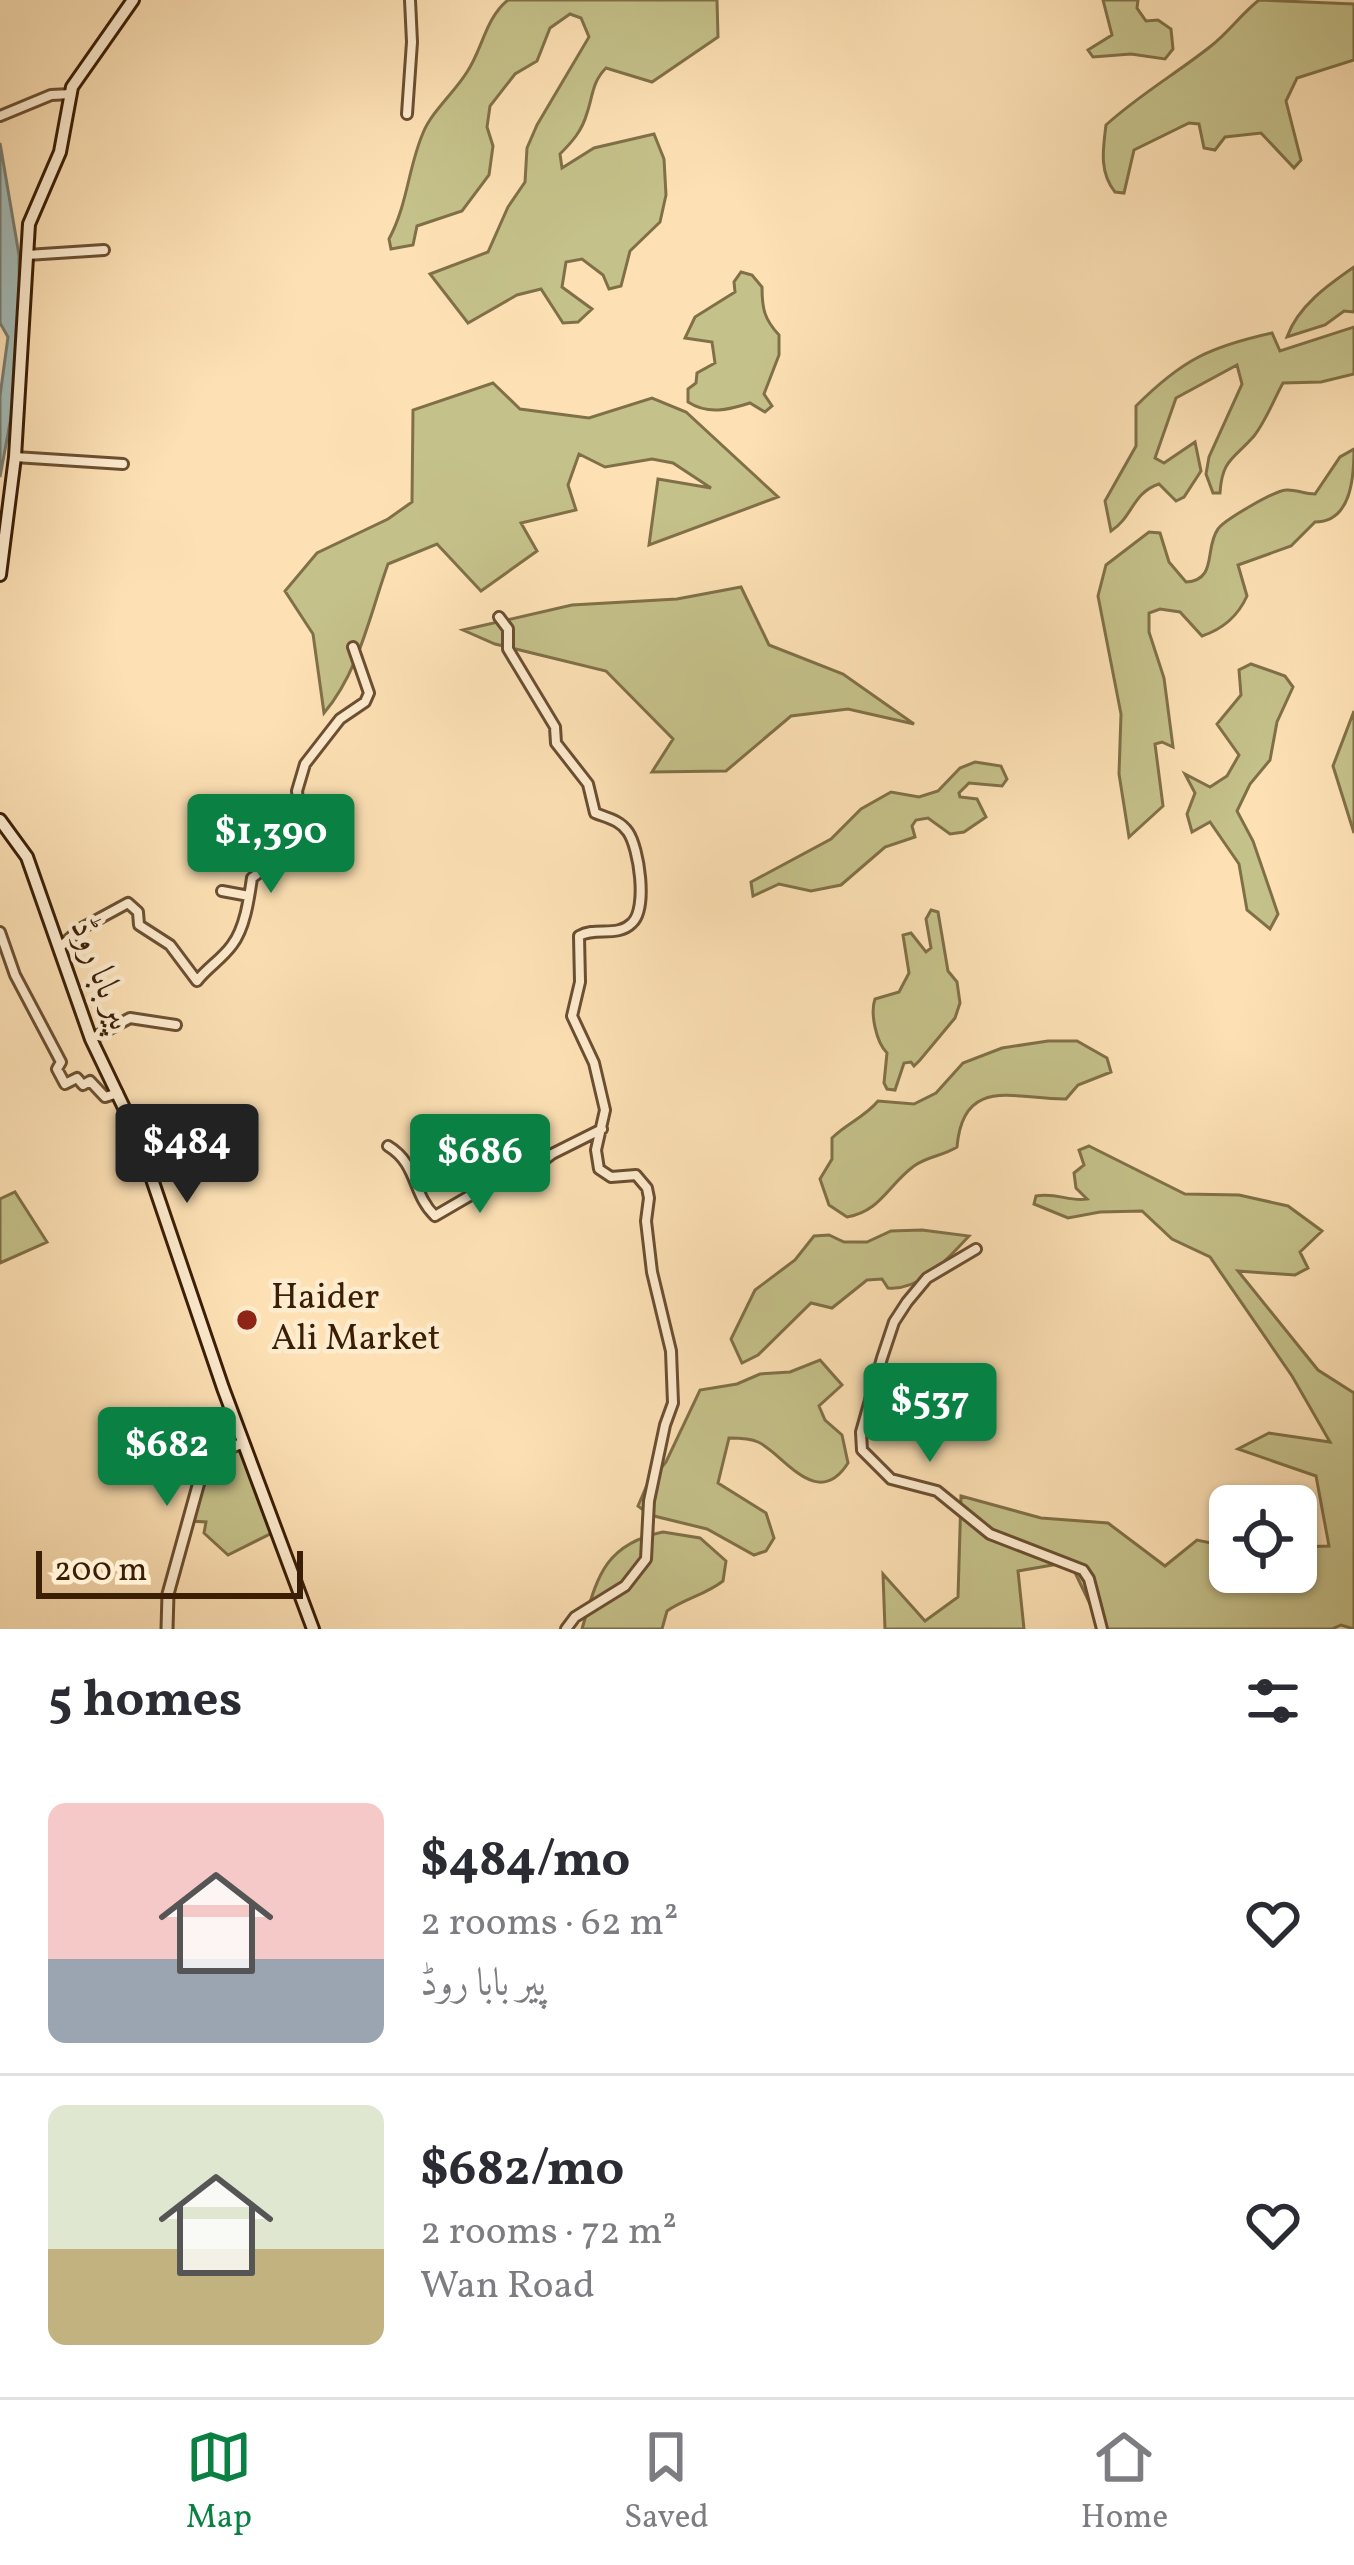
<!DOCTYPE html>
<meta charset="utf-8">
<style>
body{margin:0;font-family:Vollkorn,Amiri,serif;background:#f7f7f7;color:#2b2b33;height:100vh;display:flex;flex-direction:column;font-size:45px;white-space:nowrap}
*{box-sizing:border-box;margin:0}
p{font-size:39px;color:#7c7c81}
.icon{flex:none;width:66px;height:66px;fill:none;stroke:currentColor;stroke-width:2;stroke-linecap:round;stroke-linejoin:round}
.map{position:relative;height:1629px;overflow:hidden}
.panel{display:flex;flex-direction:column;background:#fff;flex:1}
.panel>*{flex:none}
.fabs{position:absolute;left:1209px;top:1485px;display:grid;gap:24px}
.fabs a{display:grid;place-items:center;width:108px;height:108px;border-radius:18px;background:#fff;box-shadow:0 3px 9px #0004;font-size:60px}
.scale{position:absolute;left:36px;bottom:30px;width:267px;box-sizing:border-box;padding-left:12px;border:6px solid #3a1e06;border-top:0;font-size:33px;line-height:42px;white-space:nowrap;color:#3a1e06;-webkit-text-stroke:9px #feeccf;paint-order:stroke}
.price{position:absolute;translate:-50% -102px;padding:0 27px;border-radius:12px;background:#0b8043;color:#fff;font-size:39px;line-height:78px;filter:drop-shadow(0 3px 6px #0008)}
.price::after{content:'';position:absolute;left:50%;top:72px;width:36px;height:27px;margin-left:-18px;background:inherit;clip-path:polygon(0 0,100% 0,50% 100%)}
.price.current{background:#222;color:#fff}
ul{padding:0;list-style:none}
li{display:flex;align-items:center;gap:36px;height:300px;padding:0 48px}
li+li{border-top:3px solid #e1e1e2}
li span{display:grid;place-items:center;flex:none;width:336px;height:240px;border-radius:18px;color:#555}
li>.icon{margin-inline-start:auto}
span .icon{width:144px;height:144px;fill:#fffc;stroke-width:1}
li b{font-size:51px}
h2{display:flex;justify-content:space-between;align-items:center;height:144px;padding:0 48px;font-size:51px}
.menu{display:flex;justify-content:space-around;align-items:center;height:168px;border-top:3px solid #e1e1e2;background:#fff;font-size:33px;color:#7c7c81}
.menu a{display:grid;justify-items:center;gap:6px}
.menu .current{color:#0b8043}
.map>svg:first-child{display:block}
</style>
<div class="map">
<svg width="1354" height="1629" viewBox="0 0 1354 1629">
<rect width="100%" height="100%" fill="#fde1b5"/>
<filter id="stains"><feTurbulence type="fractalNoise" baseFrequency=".00167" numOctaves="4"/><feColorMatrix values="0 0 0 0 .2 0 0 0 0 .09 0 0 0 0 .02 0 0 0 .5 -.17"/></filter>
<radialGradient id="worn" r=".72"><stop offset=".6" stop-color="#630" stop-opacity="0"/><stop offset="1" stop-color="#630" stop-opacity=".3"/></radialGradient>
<path fill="#c5c18a" stroke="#807048" stroke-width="3" d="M 508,0 L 717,0 L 718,37 L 652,82 L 606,68 C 592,82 593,96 587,113 C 582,131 572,142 560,154 L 562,168 L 594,148 L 654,134 L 664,159 L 666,195 L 660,222 L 630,251 L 621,286 L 609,289 L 603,275 L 582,259 L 566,262 L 562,287 L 592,309 L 578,322 L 563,323 L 541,289 L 517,295 L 468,323 L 430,274 L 488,252 L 508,207 L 525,182 L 527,148 L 537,125 L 589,37 L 581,18 L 570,14 L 550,28 L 537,61 L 515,74 L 490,106 L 487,127 L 493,146 L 489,175 L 462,211 L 417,226 L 413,245 L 391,249 L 389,239 C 408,203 408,168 423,133 C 432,111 454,93 467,72 C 482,50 486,17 508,0 Z
M 1103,0 L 1138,0 L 1137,8 L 1146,21 L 1158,20 L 1171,29 L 1173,49 L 1165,59 L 1131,54 L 1093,57 L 1088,50 L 1112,35 Z
M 1259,0 L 1354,4 L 1354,60 L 1297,78 L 1286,101 L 1301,160 L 1294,168 L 1261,133 L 1225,137 L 1215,150 L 1204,148 L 1199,124 L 1189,123 L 1134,150 L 1124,193 L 1115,192 C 1099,172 1103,149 1106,125 C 1139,95 1177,73 1211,46 C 1229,32 1241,14 1259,0 Z
M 1354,267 L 1354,312 L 1344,311 L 1325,325 L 1287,337 C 1298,306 1328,285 1354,267 Z
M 741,272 L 752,275 L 762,287 C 762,308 764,319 779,335 L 779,355 L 764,394 L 772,406 L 765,412 L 750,403 C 728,410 708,415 688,402 L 688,389 L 696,383 L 697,373 L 715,363 L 712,342 L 685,338 L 695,317 L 735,292 L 734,282 Z
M 1354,327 L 1354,374 L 1321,382 L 1283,383 C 1274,399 1266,421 1254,436 C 1234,459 1222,459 1220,493 L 1213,493 L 1206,474 L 1209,457 L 1242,384 L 1237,365 L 1176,398 L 1155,458 L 1164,463 L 1195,442 L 1201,471 L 1184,497 L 1176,501 L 1159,484 C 1132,493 1133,517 1111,531 L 1105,501 L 1136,446 L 1136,406 C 1182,360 1209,347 1272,333 L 1280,351 Z
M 493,383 L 520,409 L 589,418 L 652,398 L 686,412 L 778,497 L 649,545 L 658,479 L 711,488 L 673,463 L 652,459 L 605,467 L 579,454 L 568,485 L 576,510 L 521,523 L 537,551 L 481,591 L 437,544 L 388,564 C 370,614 359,672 324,713 L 313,634 L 285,591 L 317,553 L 388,519 L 412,502 L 413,410 Z
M 1354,449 C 1354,478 1351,522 1315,522 L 1291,546 L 1238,565 L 1247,596 C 1238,616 1223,629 1202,636 L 1180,612 L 1160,609 L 1149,613 L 1149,632 L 1164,678 L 1173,747 L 1162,742 L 1155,744 L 1163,806 L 1129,837 L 1119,774 L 1121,714 L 1098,596 L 1106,565 L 1149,532 L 1160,533 L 1169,562 L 1186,582 C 1218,580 1204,548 1218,529 C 1224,520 1274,491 1286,490 C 1295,489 1304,494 1315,494 L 1340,457 Z
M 741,587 L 769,645 L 843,674 L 914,724 L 848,709 L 791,716 L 726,771 L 652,772 L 673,739 L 606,671 L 495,644 L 463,630 L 572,605 L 677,599 Z
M 1251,664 L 1285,676 L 1293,687 L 1277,722 L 1270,760 L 1250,784 L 1237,811 L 1253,841 L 1278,914 L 1270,929 L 1247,910 L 1239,864 L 1210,822 L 1192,832 L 1187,814 L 1195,793 L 1185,774 L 1210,787 L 1227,776 L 1239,755 L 1217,724 L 1241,695 L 1239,670 Z
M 1354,711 L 1354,833 L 1333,766 Z
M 975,762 L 1001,766 L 1007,779 L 1002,786 L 969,783 L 959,793 L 960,797 L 977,799 L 986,817 L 964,832 L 950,834 L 928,818 L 916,820 L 912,826 L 915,837 L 885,847 L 841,885 L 811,891 L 779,884 L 753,896 L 751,882 L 831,839 L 861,809 L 891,792 L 919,797 L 938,791 L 960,768 Z
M 931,910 L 938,912 L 948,971 L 957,982 L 960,1003 L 955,1018 L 920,1060 L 914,1066 L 911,1062 L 904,1063 L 895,1090 L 887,1089 L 884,1083 L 887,1053 C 876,1042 870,1013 875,999 L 899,992 L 909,973 L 903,935 L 911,933 L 926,952 L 931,948 L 926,919 Z
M 1048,1041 L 1077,1041 L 1107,1058 L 1111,1072 L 1078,1085 L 1066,1099 C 1017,1100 963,1074 957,1147 C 943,1156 928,1156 914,1166 C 888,1185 881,1211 847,1217 L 829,1205 L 820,1179 L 832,1159 L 832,1138 C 847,1123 865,1117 878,1101 L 914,1104 L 936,1093 L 963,1063 L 1002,1048 Z
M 1089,1146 L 1185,1194 L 1239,1195 L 1288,1206 L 1322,1231 L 1300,1252 L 1308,1268 L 1295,1275 L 1238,1271 L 1318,1370 L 1354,1393 L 1354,1629 L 1341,1625 L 1332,1629 L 1102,1629 L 1070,1562 L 1018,1571 L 1024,1629 L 885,1629 L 883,1574 L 925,1621 L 958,1597 L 961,1496 L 1041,1518 L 1108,1523 L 1165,1566 L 1197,1540 L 1230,1547 L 1230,1572 L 1296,1572 L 1296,1547 L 1329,1546 L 1316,1476 L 1238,1449 L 1269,1433 L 1330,1442 L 1292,1376 L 1210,1257 L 1172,1239 L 1142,1211 L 1100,1212 L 1068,1218 L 1034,1204 L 1036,1196 C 1056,1192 1069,1202 1087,1199 L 1076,1188 L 1074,1173 L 1084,1165 L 1079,1150 Z
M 15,1192 L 47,1242 L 0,1263 L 0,1199 Z
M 922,1230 L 969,1236 C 948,1258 921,1291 888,1288 L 882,1279 L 867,1280 L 832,1308 L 811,1303 L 758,1355 L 742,1363 L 731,1339 L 755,1290 L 795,1260 L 814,1236 L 829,1235 L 844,1242 L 867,1242 L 891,1231 Z
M 820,1360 L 842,1385 L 819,1406 L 825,1420 L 842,1435 L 848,1463 C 817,1512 783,1453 758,1442 C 750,1438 737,1438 729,1438 L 718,1483 L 766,1513 L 774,1538 L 766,1551 L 754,1555 L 707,1529 L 650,1515 L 638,1506 L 647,1485 L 666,1462 L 700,1390 L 737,1384 L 760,1374 L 790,1372 Z
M 243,1443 L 276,1531 L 228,1555 L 204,1533 L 206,1522 L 190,1521 L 210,1455 Z
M 663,1532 L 700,1538 L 726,1561 L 723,1581 C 705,1595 686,1598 667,1611 L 662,1629 L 582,1629 C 597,1578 604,1544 663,1532 Z"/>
<path fill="#a3bbb7" stroke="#797c70" stroke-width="3" d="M 0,143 L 19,255 L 20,335 L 18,379 L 0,477 L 0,396 L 8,337 L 0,323 Z"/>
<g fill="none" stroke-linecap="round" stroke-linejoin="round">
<defs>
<path id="minor" d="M 407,114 L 412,42 L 410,0
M 0,116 L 51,95 L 71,94
M 27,255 L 104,250
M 15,457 L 123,464
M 499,617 L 508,629 L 508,649 L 555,727 L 556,743 L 588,784 L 595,813 C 607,818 620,820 628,832 C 639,848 648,908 632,923 C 617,938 596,926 579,936 L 580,982 L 572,1016 L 594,1063 L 605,1110 L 596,1150 L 599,1169 L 611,1177 L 636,1175 L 647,1188 L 649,1198 L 646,1221 L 652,1272 L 671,1351 L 673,1403 L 665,1425 L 649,1501 L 646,1559 L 625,1586 L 575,1617 L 566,1629
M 222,891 L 249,896
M 0,932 L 15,975 L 61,1062 L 57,1069 L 65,1084 L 77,1078 L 83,1085 L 90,1081 L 105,1097 L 118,1093
M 59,948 L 80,929 L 128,903 L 138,912 L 139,925 L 170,945 L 197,981 C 207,968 222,959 232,945 C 245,928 249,899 252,878 L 298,843 L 301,829 L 297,791 L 305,764 L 340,719 L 365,702 L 369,693 L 353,647
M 91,1039 L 130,1018 L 176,1025
M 388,1146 C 418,1164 412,1194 435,1216 L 502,1177 L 535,1167 L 552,1154 L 602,1129
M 976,1249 L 927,1278 L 907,1302 L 894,1322 L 882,1358 L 861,1432 L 862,1450 L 891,1479 L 937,1491 L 990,1534 L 1083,1570 L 1089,1579 L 1102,1629"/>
<path id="tertiary" d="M 167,1629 L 168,1594 L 204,1464 L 210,1455 L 243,1443"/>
<path id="secondary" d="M 0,575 L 15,457 L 29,224 L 60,152 L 72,87 L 133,0
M 0,820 L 27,857 L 91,1039 L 137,1135 L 223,1388 L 313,1629"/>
</defs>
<use href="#minor" stroke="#6b4f32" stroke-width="14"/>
<use href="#tertiary" stroke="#6b4f32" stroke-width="15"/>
<use href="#secondary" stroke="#3a1e06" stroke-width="16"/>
<use href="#minor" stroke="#feeccf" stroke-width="8"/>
<use href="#tertiary" stroke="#feeccf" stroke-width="9"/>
<use href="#secondary" stroke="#feeccf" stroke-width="10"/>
</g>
<circle fill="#8f2418" stroke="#feeccf" stroke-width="4.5" cx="247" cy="1320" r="12"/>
<g text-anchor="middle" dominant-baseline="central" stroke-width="9" stroke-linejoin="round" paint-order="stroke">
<g font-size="36" fill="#3a1e06" stroke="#feeccf">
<text transform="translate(100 975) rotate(69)">پیر بابا روڈ</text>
</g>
<g font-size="36" fill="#3a1e06" stroke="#feeccf" text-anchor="start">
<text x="271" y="1299">Haider<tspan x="271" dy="41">Ali Market</tspan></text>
</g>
</g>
<rect width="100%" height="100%" filter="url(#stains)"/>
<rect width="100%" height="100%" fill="url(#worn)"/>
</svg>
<div class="fabs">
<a><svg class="icon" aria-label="locate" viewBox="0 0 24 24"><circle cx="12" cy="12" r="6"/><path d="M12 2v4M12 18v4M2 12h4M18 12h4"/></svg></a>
</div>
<div class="scale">200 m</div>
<b class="price" style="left:271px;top:896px">$1,390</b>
<b class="price current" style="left:187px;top:1206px">$484</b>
<b class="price" style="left:480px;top:1216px">$686</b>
<b class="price" style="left:930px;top:1465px">$537</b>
<b class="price" style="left:167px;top:1509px">$682</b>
</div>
<section class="panel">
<h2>5 homes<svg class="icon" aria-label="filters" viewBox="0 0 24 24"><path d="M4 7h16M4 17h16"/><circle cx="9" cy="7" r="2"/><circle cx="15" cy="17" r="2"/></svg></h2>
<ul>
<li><span style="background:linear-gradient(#f6c9c9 65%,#9aa5b1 0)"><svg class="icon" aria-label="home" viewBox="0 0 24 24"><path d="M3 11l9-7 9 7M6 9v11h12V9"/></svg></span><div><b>$484/mo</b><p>2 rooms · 62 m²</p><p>پیر بابا روڈ</p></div><svg class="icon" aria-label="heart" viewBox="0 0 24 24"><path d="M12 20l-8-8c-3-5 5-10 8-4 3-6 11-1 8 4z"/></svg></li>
<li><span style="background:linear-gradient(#dfe7d0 60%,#c2b280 0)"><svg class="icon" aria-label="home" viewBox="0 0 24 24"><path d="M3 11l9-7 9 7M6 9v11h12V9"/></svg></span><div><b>$682/mo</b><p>2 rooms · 72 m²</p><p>Wan Road</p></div><svg class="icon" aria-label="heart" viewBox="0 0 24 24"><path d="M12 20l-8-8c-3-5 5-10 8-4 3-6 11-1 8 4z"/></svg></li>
</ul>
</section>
<nav class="menu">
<a class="current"><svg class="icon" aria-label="map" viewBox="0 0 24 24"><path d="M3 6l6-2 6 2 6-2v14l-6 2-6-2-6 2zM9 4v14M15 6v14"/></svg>Map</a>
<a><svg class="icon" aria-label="saved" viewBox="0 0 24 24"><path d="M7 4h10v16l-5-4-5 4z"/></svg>Saved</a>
<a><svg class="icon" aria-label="home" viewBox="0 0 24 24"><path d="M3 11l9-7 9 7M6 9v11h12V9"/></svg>Home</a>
</nav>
